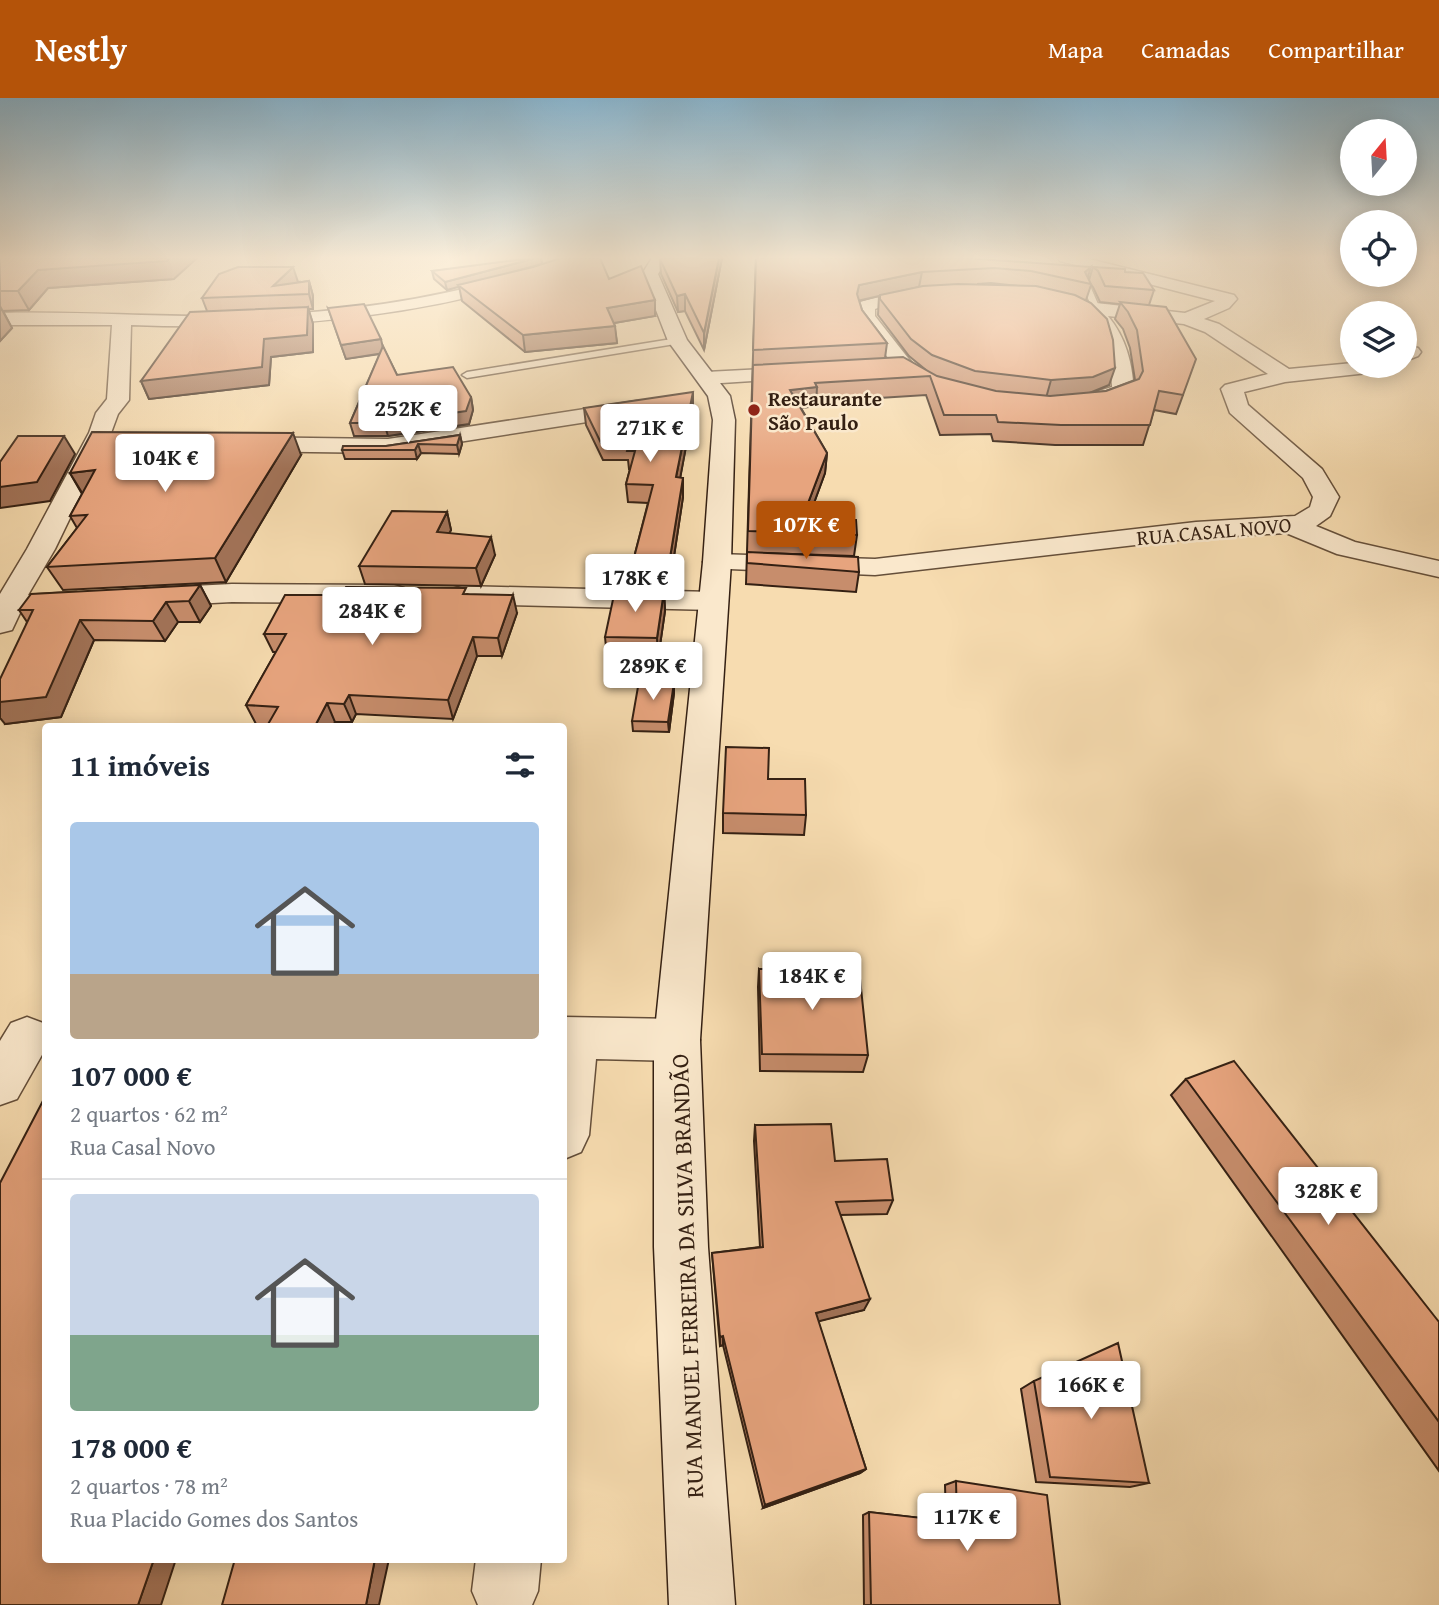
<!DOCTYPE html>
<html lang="pt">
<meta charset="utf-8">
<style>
body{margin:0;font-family:"Gentium Book Plus",serif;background:#f2f2f3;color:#1f2937;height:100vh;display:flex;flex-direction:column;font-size:26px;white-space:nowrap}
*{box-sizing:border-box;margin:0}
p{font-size:23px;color:#747a83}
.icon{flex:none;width:38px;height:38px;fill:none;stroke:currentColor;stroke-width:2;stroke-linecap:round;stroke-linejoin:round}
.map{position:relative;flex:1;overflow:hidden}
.sheet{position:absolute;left:42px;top:625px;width:525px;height:840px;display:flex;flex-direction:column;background:#fff;border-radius:7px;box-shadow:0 4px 18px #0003}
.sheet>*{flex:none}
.needle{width:46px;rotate:18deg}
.buttons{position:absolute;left:1340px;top:21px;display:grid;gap:14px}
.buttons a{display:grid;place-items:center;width:77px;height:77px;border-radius:50%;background:#fff;box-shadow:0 4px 18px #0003;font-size:35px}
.price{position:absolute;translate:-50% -60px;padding:0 16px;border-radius:7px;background:#fff;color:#222;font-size:23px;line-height:46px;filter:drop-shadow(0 2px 4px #0008)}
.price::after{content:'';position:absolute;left:50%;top:42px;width:21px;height:16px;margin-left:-10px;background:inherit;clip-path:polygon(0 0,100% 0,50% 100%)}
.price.on{background:#b45309;color:#fff}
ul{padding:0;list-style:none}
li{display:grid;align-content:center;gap:14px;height:371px;padding:0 28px}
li+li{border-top:2px solid #e0e1e3}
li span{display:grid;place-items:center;height:217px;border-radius:7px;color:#555}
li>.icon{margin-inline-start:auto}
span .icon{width:126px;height:126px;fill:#fffc;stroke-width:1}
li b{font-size:30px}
h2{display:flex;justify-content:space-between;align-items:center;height:84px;padding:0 28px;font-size:30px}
header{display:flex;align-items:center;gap:42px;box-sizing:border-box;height:98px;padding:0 35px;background:#b45309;color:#fff}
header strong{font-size:33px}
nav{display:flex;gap:38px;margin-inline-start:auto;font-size:24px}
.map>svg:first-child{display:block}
</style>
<header>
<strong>Nestly</strong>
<nav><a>Mapa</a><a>Camadas</a><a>Compartilhar</a></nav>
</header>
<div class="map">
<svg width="1439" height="1507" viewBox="0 0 1439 1507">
<rect width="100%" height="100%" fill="#f7dcb0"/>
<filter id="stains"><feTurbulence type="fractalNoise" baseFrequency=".00286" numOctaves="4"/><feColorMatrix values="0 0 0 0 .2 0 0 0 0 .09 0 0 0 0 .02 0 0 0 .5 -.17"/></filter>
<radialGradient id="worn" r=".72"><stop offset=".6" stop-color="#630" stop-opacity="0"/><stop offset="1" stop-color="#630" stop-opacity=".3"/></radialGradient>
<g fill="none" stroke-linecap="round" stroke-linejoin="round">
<defs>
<path id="lane" d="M 1087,187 L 1091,190 L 1101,213 L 1093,211 L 1083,190 Z
M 678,240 L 683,243 L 681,245 L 467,280 L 462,277 L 467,274 Z"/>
<path id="street" d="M 570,160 L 593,160 L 591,163 C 442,218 289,233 131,227 L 129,302 L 118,316 L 111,335 L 55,451 L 28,497 L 76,494 L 86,497 L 91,503 L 86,509 L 20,515 L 12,532 L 0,535 L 0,496 L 27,451 L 89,335 L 96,315 L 107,301 L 112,227 L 0,227 L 0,215 C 75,213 149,219 224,218 C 342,217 459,199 570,160 Z
M 1058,160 L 1085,160 L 1234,197 L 1237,201 L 1229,210 L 1204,221 L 1219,226 L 1289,271 L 1353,265 L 1353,268 L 1387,268 L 1384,272 L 1377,274 L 1285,284 L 1244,294 L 1248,307 L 1322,371 L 1339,399 L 1330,418 L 1316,428 L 1355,444 L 1439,463 L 1439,479 L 1337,456 L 1286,435 L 1196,440 L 875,477 L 707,470 L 703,464 L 707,458 L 717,456 L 875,461 L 1196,424 L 1295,418 L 1310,409 L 1313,399 L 1303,380 L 1230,315 L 1221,291 L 1225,287 L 1268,276 L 1205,234 L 1184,226 L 1108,218 C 1126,240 1132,264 1134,292 L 1131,297 L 1080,313 L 1072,311 L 1069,306 L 1072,301 L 1112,289 C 1111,267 1109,239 1093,223 C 1085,217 1075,215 1069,208 L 1072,204 L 1078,203 L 1185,215 L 1215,203 L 1060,163 Z
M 932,191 L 938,192 L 941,196 L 938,200 L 889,206 L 875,211 L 875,218 L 915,269 L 912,273 L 898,273 L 857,219 L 860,204 L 887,196 Z
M 1411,248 L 1418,250 L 1421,254 L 1418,258 L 1405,263 L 1405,249 Z
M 805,269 L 812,271 L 815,275 L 812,279 L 706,286 L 699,284 L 696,280 L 699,276 L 706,274 Z
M 637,303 L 645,305 L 648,310 L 645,315 L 388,355 L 245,353 L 237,351 L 233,346 L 237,341 L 245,339 L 388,341 Z
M 232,486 L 394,487 L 404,490 L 408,496 L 404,502 L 394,505 L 232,504 L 154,508 L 144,505 L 140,499 L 144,493 L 154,490 Z
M 462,488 L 713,494 L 723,497 L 728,503 L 723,509 L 713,512 L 462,506 L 452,503 L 448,497 L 452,491 Z
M 27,919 L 43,925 L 46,949 L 43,955 L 17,1001 L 0,1007 L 0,943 L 11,925 Z
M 564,919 L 677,921 L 693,927 L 700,942 L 693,957 L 677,963 L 596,961 L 589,1037 L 581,1054 L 564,1061 Z
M 476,1461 L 541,1461 L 538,1493 L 532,1507 L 478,1507 L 472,1493 Z"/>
<path id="secondary" d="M 652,160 L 668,160 L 658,176 L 687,242 L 730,298 L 735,322 L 731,464 L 700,942 L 708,1149 L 735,1507 L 669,1507 L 654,1149 L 654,942 L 703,464 L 713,322 L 708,298 L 668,243 L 642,176 Z"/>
</defs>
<use href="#lane" stroke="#654f3a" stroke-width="3"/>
<use href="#street" stroke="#654f3a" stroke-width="3"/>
<use href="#secondary" stroke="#342013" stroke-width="3"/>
<use href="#lane" fill="#fae8cc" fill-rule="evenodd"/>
<use href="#street" fill="#fae8cc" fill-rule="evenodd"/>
<use href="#secondary" fill="#fae8cc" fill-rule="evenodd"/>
</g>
<path fill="#c78d6c" stroke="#342013" stroke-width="2" fill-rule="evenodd" d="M 0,160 L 174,181 L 48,190 L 29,212 L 3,213 L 12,230 L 0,243 Z
M 541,160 L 542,166 L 609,181 L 655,218 L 614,225 L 617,245 L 525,254 L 462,203 L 459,188 L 447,192 L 434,181 L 432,173 Z
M 722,160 L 704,252 L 685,213 L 678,214 L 661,176 L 660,161 Z
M 756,160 L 966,160 L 1088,180 L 1089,182 L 1093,169 L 1125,174 L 1154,192 L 1149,207 L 1183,297 L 1176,316 L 1154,312 L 1143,347 L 1055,347 L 993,343 L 991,336 L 940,337 L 926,297 L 816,304 L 816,308 L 801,310 L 827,355 L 825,375 L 808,421 L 857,437 L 854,458 L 760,455 L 859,474 L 856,494 L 746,486 ZM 991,185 L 1019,188 L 977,186 ZM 1091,187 L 1093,189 L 1100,204 L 1120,206 L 1115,221 L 1123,231 L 1130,250 L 1135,282 L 1106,293 L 1091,295 L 1109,287 L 1086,202 ZM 879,198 L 878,217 L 909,258 L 926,272 L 885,260 L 887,245 L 862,212 L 859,203 Z
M 309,183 L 313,198 L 313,211 L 308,211 L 313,226 L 313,254 L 271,259 L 269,287 L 149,301 L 141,283 L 207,213 L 202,200 L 298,184 L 297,185 Z
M 328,210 L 383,249 L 397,277 L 471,299 L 473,312 L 469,326 L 388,338 L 354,338 L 350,325 L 380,256 L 346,261 Z
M 584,310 L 693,311 L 680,380 L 683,380 L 683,399 L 669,491 L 633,490 L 631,471 L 648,405 L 628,404 L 626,386 L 630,371 L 629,371 L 628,362 L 603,362 L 586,327 Z
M 460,337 L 462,346 L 459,356 L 421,355 L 417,361 L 345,361 L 342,352 L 386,348 Z
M 301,357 L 226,484 L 63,492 L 47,469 L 77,430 L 70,418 L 82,396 L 70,375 Z
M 447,414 L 451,432 L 449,435 L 495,457 L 481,488 L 365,486 L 359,468 Z
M 200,487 L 211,508 L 200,524 L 178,524 L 165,543 L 94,542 L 61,619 L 5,626 L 27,524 L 19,512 Z
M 664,493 L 665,513 L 658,561 L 607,559 L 605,539 Z
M 467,496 L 517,515 L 502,558 L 477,558 L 453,621 L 356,616 L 352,624 L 335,624 L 333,628 L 267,628 L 268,626 L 256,626 L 246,607 L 276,554 L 273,554 L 264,536 Z
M 674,585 L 674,595 L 669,634 L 633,633 L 632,623 Z
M 768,681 L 806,717 L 804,737 L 723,735 L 723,715 Z
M 759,871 L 868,957 L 863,974 L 760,973 L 758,889 Z
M 1186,981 L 1439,1224 L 1439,1373 L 1171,997 Z
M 755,1027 L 835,1063 L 893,1102 L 887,1116 L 840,1117 L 864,1212 L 818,1223 L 866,1371 L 860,1375 L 763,1410 L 723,1247 L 720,1248 L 712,1155 L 760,1149 L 754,1043 Z
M 1034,1283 L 1149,1385 L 1130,1389 L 1036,1384 L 1021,1291 Z
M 956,1383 L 1060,1507 L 864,1507 L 863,1417 L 869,1414 L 946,1423 L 945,1387 Z"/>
<path fill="#a27358" stroke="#342013" stroke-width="2" d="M 170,160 L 197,160 L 174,181 L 48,190 L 29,212 L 18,193 L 38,172 Z
M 536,160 L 541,160 L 542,166 L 447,192 L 445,184 Z
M 719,160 L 722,160 L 704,252 L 704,235 Z
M 293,169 L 298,184 L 284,197 L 273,188 Z
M 1091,169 L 1086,185 L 1085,174 Z
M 922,174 L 919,189 L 857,203 L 857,196 L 859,187 Z
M 309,183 L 313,198 L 313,211 L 309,196 Z
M 685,196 L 685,213 L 678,214 L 677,198 Z
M 655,202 L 655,218 L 608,226 L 607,210 Z
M 308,209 L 313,226 L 313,254 L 271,259 L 269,287 L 149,301 L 141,283 L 264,241 Z
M 1,210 L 12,230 L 0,243 L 0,211 Z
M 615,228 L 617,245 L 525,254 L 523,237 Z
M 381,241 L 384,255 L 346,261 L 341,247 Z
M 1115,270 L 1109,287 L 1087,296 L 1046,300 L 1051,282 Z
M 817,289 L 816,308 L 789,311 L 790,292 Z
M 693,294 L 693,311 L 677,397 L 676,379 Z
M 471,299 L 473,312 L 469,326 L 388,338 L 384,325 Z
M 293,335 L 301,357 L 226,484 L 215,460 Z
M 460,337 L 462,346 L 459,356 L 457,347 Z
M 64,338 L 75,356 L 50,403 L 0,410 L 0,389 Z
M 418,346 L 421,355 L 417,361 L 415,352 Z
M 827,355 L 825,375 L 803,435 L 802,421 Z
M 95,372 L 84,398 L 70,375 Z
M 683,380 L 683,399 L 669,491 L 668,472 Z
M 447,414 L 451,432 L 441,451 L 437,434 Z
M 491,439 L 495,457 L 481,488 L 476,470 Z
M 200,487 L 211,508 L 200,524 L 189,503 Z
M 664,493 L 665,513 L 658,561 L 657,540 Z
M 513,497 L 517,515 L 502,558 L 498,540 Z
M 166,504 L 178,524 L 165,543 L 153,523 Z
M 80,522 L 94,542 L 61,619 L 5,626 L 0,620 L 0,604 Z
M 473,539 L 477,558 L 453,621 L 448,602 Z
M 674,585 L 674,595 L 669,634 L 668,624 Z
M 349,597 L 356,616 L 352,624 L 344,606 Z
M 327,605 L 335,624 L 333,628 L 315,628 Z
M 870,1201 L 864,1212 L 812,1225 L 816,1215 Z
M 723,1238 L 723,1247 L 720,1248 L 720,1239 Z
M 866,1371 L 860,1375 L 763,1410 L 765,1407 Z
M 154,1461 L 176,1461 L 161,1507 L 138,1507 Z
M 375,1461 L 389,1461 L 379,1507 L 366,1507 Z"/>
<path fill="#e7a47e" stroke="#342013" stroke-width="2" d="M 0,160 L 170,160 L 167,163 L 38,172 L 18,193 L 0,193 Z
M 532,160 L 536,160 L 445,184 L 432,173 Z
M 561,160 L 600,160 L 609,181 L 641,168 L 655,202 L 607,210 L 615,228 L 523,237 L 458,187 L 533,169 Z
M 663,160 L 719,160 L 704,235 L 685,196 L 677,198 L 660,161 Z
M 756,160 L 966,160 L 1091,169 L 1085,174 L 1091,186 L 1031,173 L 994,170 L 922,174 L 859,187 L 857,196 L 862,212 L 887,245 L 753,252 Z
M 238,169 L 293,169 L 273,188 L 309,183 L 309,196 L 202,200 L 219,176 Z
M 1093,169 L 1125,171 L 1125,174 L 1143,175 L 1154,192 L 1105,188 L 1098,173 Z
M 958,186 L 1036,188 L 1075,197 L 1091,205 L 1107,221 L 1113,242 L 1115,270 L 1093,279 L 1051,282 L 975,273 L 932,257 L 911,241 L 880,201 L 880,197 L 923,188 Z
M 1120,204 L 1166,209 L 1196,261 L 1183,297 L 1159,293 L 1150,327 L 1061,327 L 998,324 L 996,317 L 944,317 L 930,278 L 815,285 L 817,289 L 790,292 L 827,355 L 802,421 L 856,422 L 857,437 L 748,433 L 753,267 L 903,259 L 937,278 L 996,293 L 1050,298 L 1106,293 L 1139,281 L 1143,273 L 1137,232 L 1128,214 Z
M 364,206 L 381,241 L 341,247 L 328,210 Z
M 308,209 L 307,237 L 264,241 L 262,269 L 141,283 L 190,214 Z
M 383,248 L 397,277 L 453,269 L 471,299 L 466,313 L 384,325 L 350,325 Z
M 693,294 L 676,379 L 683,380 L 668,472 L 631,471 L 653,387 L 626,386 L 635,353 L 627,353 L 629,345 L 601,345 L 584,310 Z
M 92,334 L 293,335 L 215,460 L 47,469 L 87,417 L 70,418 L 95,372 L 70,375 Z
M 460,337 L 457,347 L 418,346 L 415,352 L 342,352 L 343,348 L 386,348 Z
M 18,338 L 64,338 L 37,384 L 0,389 L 0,364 Z
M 392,413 L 447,414 L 437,434 L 491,439 L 476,470 L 359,468 Z
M 747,454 L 858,459 L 859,474 L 747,465 Z
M 200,487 L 189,503 L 166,504 L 153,523 L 80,522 L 46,599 L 0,604 L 0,581 L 33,512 L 19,512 L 31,496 Z
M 346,489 L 466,490 L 463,496 L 513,497 L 498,540 L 473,539 L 448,602 L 349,597 L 344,606 L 327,605 L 315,628 L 267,628 L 278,609 L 246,607 L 286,536 L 264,536 L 285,497 L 341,497 Z
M 615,492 L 664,493 L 657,540 L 605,539 Z
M 639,583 L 674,585 L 668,624 L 632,623 Z
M 726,649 L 769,650 L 768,681 L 805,681 L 806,717 L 723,715 Z
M 759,871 L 859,871 L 868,957 L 762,956 Z
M 1234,963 L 1439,1224 L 1439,1324 L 1186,981 Z
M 46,997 L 46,1461 L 154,1461 L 138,1507 L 0,1507 L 0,1085 Z
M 831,1026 L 835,1063 L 887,1061 L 893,1102 L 836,1104 L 870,1201 L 816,1215 L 866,1371 L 765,1407 L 723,1238 L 720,1239 L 712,1155 L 763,1149 L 755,1027 Z
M 1118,1245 L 1149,1385 L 1050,1379 L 1034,1283 Z
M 956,1383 L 1047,1397 L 1060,1507 L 871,1507 L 869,1414 L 957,1424 Z
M 235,1461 L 375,1461 L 366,1507 L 222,1507 Z"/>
<linearGradient id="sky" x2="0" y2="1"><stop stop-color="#8ab7d1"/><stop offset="0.43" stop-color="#fbefdb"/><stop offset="1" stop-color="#fbefdb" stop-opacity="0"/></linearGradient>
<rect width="1439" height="371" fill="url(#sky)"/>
<circle fill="#8f2418" stroke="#fae8cc" stroke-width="2.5" cx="754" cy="312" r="7"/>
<g text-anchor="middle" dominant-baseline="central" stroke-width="5" stroke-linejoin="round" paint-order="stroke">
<g font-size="21" font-weight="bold" fill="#342013" stroke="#fae8cc" text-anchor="start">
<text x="768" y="300">Restaurante<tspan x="768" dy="24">São Paulo</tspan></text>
</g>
<g font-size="21" fill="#342013" stroke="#fae8cc">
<text transform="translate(1214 433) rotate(-5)">RUA CASAL NOVO</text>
</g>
<g font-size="24" fill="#342013" stroke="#fae8cc">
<text transform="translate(687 1178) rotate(-92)">RUA MANUEL FERREIRA DA SILVA BRANDÃO</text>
</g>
</g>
<rect width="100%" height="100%" filter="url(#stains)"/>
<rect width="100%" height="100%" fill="url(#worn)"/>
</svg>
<div class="buttons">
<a><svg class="needle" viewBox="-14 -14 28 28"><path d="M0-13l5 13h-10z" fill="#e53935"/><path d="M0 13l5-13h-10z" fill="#747a83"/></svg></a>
<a><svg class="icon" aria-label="locate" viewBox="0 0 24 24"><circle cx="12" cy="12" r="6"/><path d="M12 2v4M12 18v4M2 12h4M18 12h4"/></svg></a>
<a><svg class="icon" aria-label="layers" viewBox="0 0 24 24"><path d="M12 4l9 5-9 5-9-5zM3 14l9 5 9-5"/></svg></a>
</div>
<b class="price" style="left:408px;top:347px">252K €</b>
<b class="price" style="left:650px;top:366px">271K €</b>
<b class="price" style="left:165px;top:396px">104K €</b>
<b class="price on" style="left:806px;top:463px">107K €</b>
<b class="price" style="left:635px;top:516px">178K €</b>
<b class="price" style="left:372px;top:549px">284K €</b>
<b class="price" style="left:653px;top:604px">289K €</b>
<b class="price" style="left:812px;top:914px">184K €</b>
<b class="price" style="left:1328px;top:1129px">328K €</b>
<b class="price" style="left:1091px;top:1323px">166K €</b>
<b class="price" style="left:967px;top:1455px">117K €</b>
<section class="sheet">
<h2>11 imóveis<svg class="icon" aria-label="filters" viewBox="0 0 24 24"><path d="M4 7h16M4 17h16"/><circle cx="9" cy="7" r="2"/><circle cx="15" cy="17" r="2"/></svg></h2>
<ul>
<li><span style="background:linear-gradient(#a9c7e8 70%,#b9a48a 0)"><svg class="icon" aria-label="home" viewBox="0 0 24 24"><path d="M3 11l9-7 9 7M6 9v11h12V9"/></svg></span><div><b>107 000 €</b><p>2 quartos · 62 m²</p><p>Rua Casal Novo</p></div></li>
<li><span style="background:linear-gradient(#c9d6e8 65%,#7fa58c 0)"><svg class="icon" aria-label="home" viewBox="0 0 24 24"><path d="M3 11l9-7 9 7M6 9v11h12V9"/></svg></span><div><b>178 000 €</b><p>2 quartos · 78 m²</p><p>Rua Placido Gomes dos Santos</p></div></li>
</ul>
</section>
</div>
